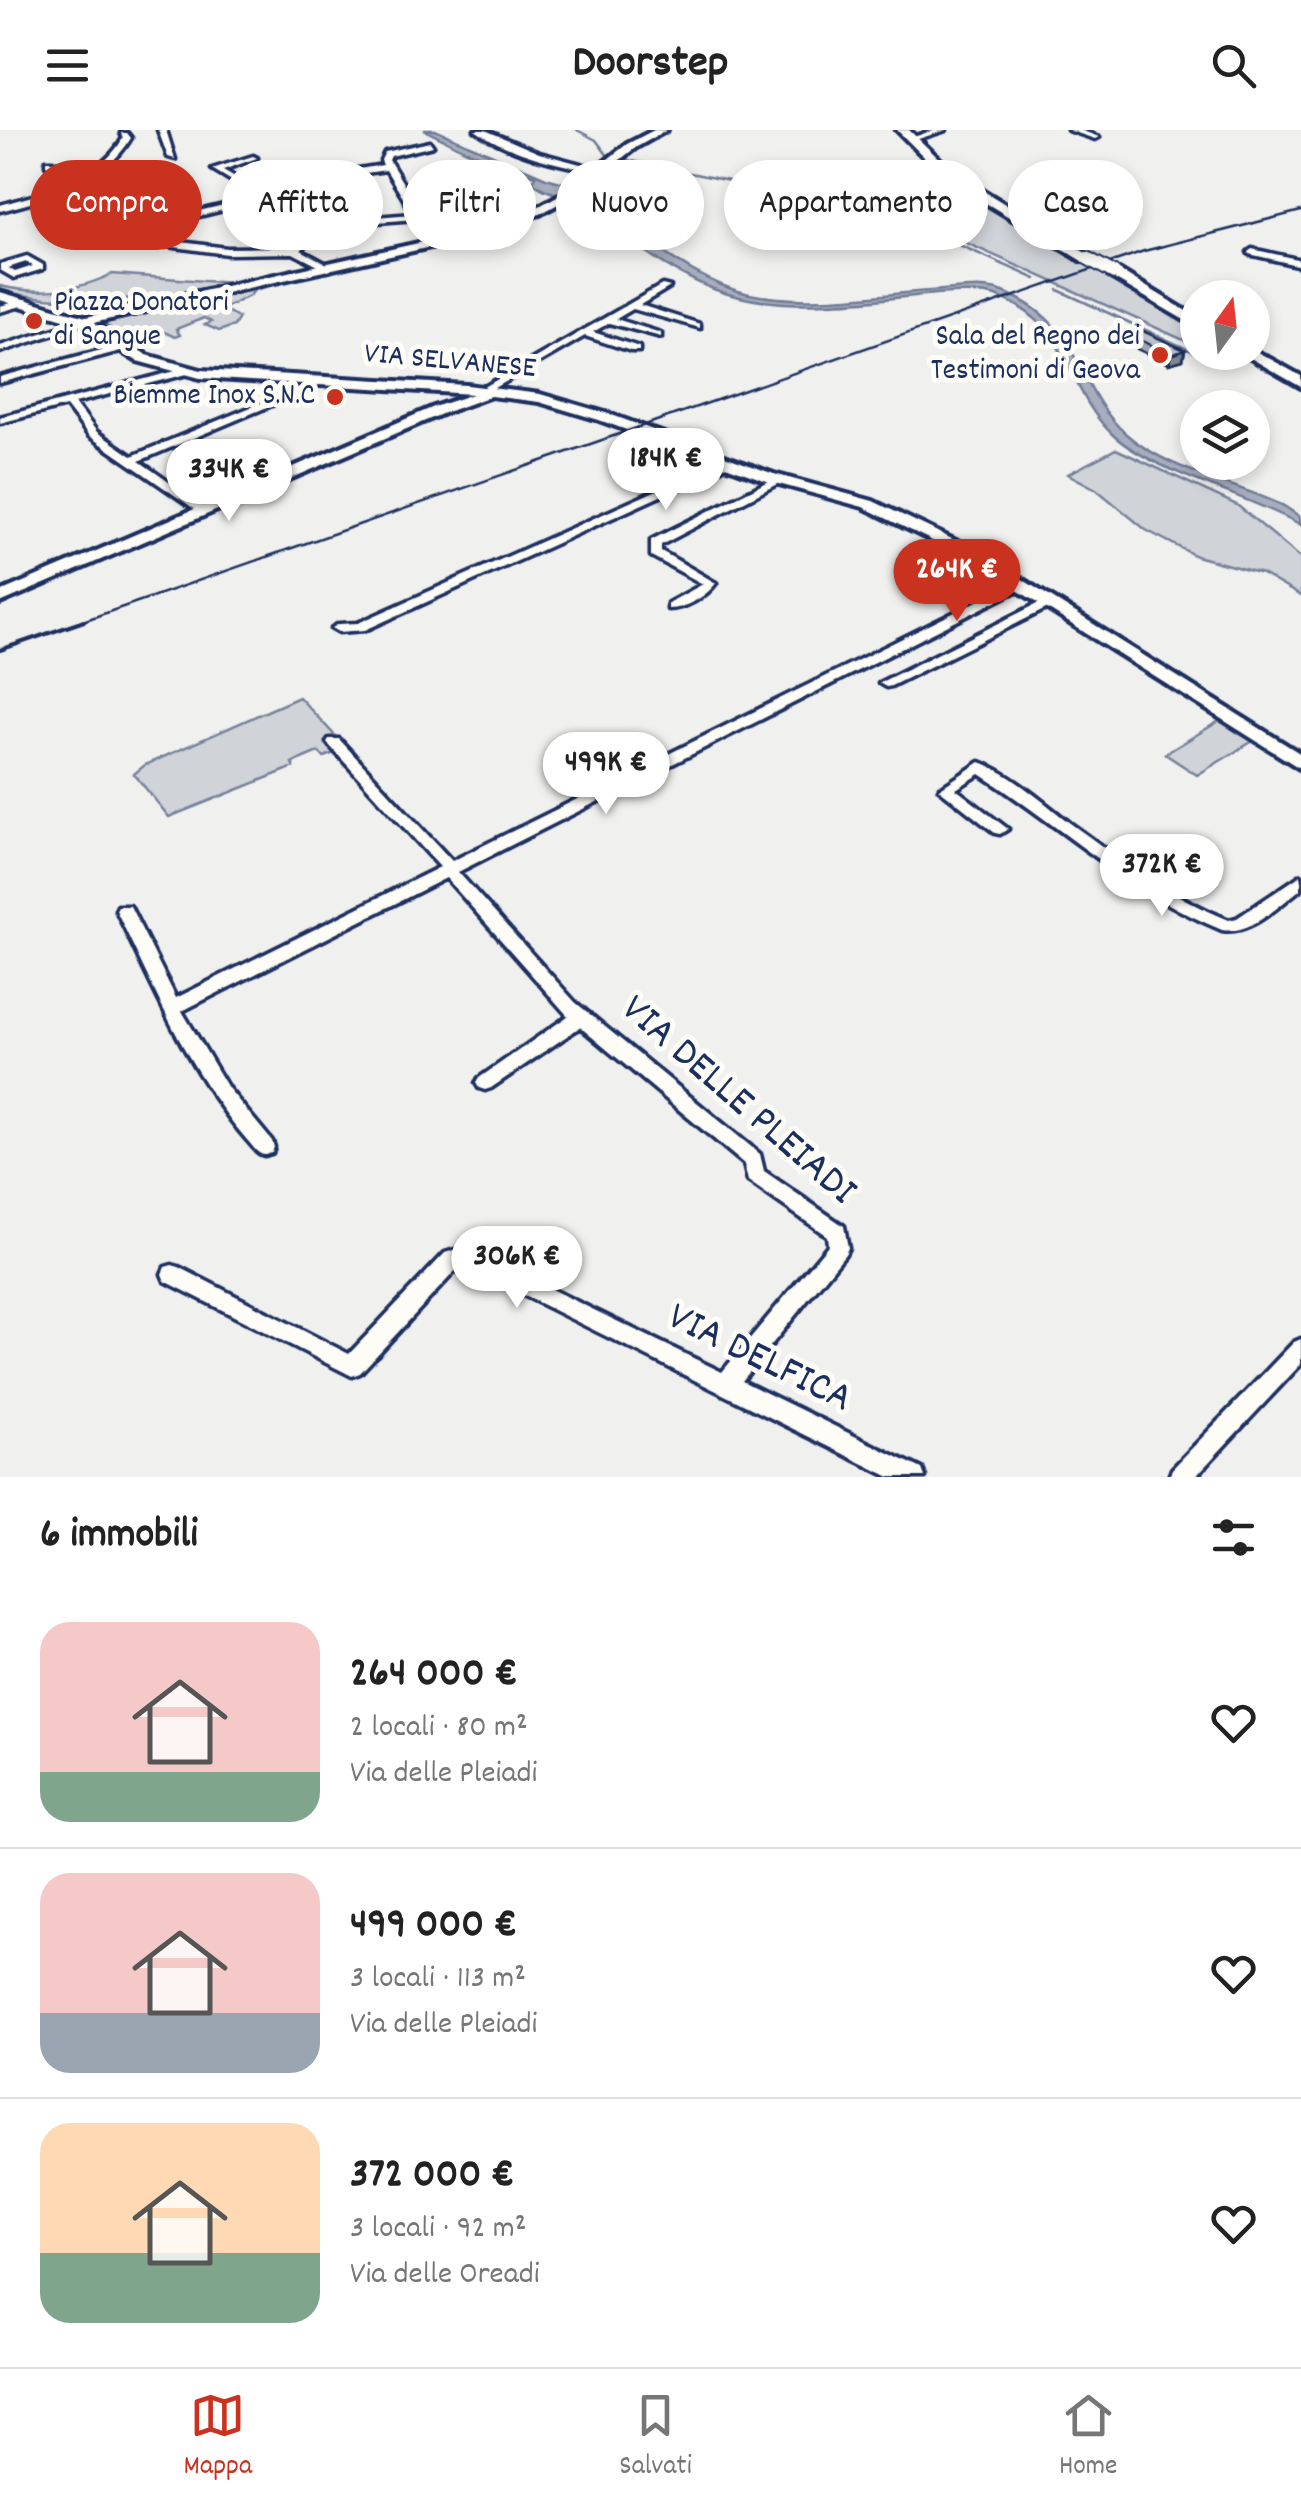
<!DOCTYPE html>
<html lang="it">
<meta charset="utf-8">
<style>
body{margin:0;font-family:Dekko,sans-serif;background:#f2f2f2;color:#222;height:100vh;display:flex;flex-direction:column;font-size:38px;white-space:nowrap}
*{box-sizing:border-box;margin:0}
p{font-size:32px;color:#767676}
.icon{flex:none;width:55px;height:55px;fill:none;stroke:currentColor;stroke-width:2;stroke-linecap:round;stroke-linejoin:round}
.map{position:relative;height:1347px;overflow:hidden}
.panel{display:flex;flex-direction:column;background:#fff;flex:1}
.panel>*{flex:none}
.banner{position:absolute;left:30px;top:30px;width:1242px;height:90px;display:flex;gap:20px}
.needle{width:65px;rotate:15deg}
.controls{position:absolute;left:1180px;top:150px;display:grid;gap:20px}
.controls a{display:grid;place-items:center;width:90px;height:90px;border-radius:50%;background:#fff;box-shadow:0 5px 15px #0003;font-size:50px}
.price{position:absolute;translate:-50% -85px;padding:0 22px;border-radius:35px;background:#fff;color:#222;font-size:32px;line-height:65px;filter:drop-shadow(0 2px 5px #0008)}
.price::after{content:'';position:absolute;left:50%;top:60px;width:30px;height:22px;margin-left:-15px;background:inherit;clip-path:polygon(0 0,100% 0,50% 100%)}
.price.selected{background:#c8321e;color:#fff}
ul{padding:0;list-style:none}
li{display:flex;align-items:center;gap:30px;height:250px;padding:0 40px}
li+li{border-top:2px solid #e0e0e0}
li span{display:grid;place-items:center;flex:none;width:280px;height:200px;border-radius:30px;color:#555}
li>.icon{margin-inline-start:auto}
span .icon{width:120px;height:120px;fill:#fffc;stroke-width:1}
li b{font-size:42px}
h2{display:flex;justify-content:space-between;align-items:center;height:120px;padding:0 40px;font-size:42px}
.pill{padding:0 35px;border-radius:45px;background:#fff;box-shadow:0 5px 15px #0003;font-size:35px;line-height:90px}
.pill.selected{background:#c8321e;color:#fff}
header{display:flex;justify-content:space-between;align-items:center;height:130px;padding:0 40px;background:#fff;font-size:45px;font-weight:800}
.tab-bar{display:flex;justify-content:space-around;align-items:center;height:140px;border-top:2px solid #e0e0e0;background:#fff;font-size:28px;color:#767676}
.tab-bar a{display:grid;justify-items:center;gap:5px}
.tab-bar .selected{color:#c8321e}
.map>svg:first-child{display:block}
</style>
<header><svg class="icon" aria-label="menu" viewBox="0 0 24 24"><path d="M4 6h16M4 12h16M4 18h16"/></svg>Doorstep<svg class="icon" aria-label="search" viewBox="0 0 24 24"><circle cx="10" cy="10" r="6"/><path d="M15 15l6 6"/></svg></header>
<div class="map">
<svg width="1301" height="1347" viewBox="0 0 1301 1347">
<rect width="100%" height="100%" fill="#f0f0ee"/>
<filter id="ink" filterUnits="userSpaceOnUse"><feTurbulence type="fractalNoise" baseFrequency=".01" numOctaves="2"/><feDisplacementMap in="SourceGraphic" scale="20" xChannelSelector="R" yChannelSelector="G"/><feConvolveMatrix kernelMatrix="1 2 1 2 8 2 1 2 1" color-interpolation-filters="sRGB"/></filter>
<g filter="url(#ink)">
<path fill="#d0d3d8" stroke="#76819b" stroke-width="2.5" d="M 943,44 L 1197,197 L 1197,216 L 953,107 L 967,95 L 920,69 L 950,61 L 931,45 Z
M 112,144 L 232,153 C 154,169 79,178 0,161 L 0,156 C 39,165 75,162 112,144 Z
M 258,157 L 249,166 L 223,179 L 239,188 L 234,196 L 219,201 L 205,195 L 211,192 L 204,188 L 176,199 L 180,205 L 175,207 L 158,199 L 125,210 L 101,191 Z
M 1116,319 L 1237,375 L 1301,428 L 1301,466 L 1262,444 L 1196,426 L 1146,400 L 1096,359 L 1068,344 Z
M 299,567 L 339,610 L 337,622 L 324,627 L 318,622 L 292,633 L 294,637 L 169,687 L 134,644 L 145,635 Z
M 1221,590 L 1253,611 L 1197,645 L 1165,624 Z"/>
<path fill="#a7adbd" stroke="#6f7b97" stroke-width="2.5" d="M 424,0 L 435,0 L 546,48 L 568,54 L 564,61 C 623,85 684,150 749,164 C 808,176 871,165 930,161 C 954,160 983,153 1006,163 C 1084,196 1073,256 1126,304 C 1168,341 1234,352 1284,376 L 1299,386 L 1301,395 C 1249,365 1149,341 1111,303 C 1063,255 1072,196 999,167 C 972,156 896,169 864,171 C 819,174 772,177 728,164 C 674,148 620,103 573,71 C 560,63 544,63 533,52 L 535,46 L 467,21 Z"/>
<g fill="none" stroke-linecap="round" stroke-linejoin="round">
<path stroke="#6f7b97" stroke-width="2.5" d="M 577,0 L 596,10 L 608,26 L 889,84 L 1036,149
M 1058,160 L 1207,228"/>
<defs>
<path id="street" d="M 158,0 L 166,0 L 175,29 L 168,27 Z
M 475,0 L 485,0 L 539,23 L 603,40 L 599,42 C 558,35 510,24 475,0 Z
M 934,0 L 946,0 L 912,11 L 908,9 Z
M 1068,0 L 1080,0 L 1099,7 L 1095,9 Z
M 121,3 L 127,3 L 131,8 C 104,54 48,69 0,81 L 0,75 L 50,61 L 75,49 L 46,35 L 46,31 L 52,31 L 82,46 C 99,37 113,26 123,8 Z
M 430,12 L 433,16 L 391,26 L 389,30 L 439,113 L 438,115 L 432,115 L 416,89 L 326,96 L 301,120 L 331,136 L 331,140 L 328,141 L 293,123 L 227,124 L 152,114 L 100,96 L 104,93 L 150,108 L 169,88 L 258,67 L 212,39 L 253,26 L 257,28 L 223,40 L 266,65 L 328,44 L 383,35 L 381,30 L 385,22 ZM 386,40 L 413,84 L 325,91 L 276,67 L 332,48 ZM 268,69 L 318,95 L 293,117 L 227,118 L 158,109 L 175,92 Z
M 1252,119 L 1301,130 L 1301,136 L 1249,124 L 1248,122 Z
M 27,126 L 43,135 L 43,139 L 14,148 L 0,140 L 0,134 ZM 26,132 L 33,136 L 15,142 L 8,138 Z
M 662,155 L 670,157 L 640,175 L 700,194 L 700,198 L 633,179 L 616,189 L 661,203 L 661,207 L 609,193 L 593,202 L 639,217 L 639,221 L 631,221 L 585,206 L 488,262 L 479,260 Z
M 26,169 L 29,170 L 29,174 L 0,182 L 0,176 Z
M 80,191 L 88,193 L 0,222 L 0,216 Z
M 120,215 L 124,216 L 124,220 L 0,253 L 0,247 Z
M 187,238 L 192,241 L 191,243 L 75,273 L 97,302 L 132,326 L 322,248 L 331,250 L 139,331 L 206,378 L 208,380 L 202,384 L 89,306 L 66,276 L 0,293 L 0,287 Z
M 727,329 L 733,332 L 731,334 L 365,500 L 339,502 L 332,498 L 339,494 L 358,493 Z
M 777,347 L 783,350 L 781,352 L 661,415 L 661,421 L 716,453 C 707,466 685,479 668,479 L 668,473 L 703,454 L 651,426 L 651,410 Z
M 1018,451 L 1024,455 L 1022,458 L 458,742 L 575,872 L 760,1024 L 764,1041 L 844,1096 L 848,1118 L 845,1124 L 742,1251 L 922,1339 L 925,1347 L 890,1347 L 463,1135 L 459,1137 L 360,1243 L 352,1246 L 165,1151 L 162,1144 L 165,1137 L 172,1135 L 179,1137 L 349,1224 L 445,1123 L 464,1117 L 722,1242 L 828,1115 L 827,1106 L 748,1051 L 744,1034 L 580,897 L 491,958 L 485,960 L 479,958 L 476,953 L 479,948 L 568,886 L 446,748 L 182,881 L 228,958 L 272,1011 L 274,1017 L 272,1023 C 269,1023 267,1025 264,1025 C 257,1024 252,1015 247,1010 C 189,943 154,859 116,780 L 118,776 L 130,776 L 176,868 L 440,737 L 329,615 L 327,612 L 329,609 L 339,609 L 452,731 Z
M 1047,469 L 1053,473 L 1052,476 L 891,556 L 886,557 L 879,553 Z
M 980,632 C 1012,644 1043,672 1070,693 C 1121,730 1170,766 1229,790 L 1237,788 L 1301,745 L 1301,759 C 1279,775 1251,805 1222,800 C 1129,762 1063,698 980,644 L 956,659 L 1008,699 L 1000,704 L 995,703 L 939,659 Z
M 1301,1209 L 1301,1234 L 1195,1347 L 1169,1347 L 1172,1339 L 1294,1212 Z"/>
<path id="secondary" d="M 654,0 L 667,0 L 635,18 L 578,63 L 540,84 L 435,116 L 93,193 L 147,225 L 201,240 L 467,255 L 540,264 L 609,284 L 774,344 L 873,371 L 977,421 L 1301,624 L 1301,639 L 965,427 L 863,377 L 764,350 L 599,290 L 539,272 L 491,266 L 444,283 L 0,473 L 0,462 L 434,277 L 473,264 L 200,248 L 137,231 L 74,192 L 0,170 L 0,162 L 86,187 L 432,110 L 532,80 L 570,59 L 627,14 Z"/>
<path id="primary" d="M 897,0 L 909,0 L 954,43 L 1094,128 L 1082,131 L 946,49 Z
M 1109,140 L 1119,140 L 1198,188 L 1198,198 L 1109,146 Z
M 1252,219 L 1301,246 L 1301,257 L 1240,222 L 1252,222 Z"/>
</defs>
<use href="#street" stroke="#1b2f5e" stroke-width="7"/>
<use href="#secondary" stroke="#1b2f5e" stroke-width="8"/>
<use href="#primary" stroke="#1b2f5e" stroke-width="8"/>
<use href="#street" fill="#fdfcf7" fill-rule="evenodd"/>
<use href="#secondary" fill="#fdfcf7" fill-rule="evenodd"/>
<use href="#primary" fill="#fdfcf7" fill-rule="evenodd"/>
<path stroke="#1b2f5e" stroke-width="2.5" d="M 77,493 L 1144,121 L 1301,81"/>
<path stroke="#1b2f5e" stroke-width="4" d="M 0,520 L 84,491"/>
<defs>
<path id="primary-bridge" d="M 1087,128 L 1114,143"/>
</defs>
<use href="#primary-bridge" stroke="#1b2f5e" stroke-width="16" stroke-linecap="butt"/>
<use href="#primary-bridge" stroke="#fdfcf7" stroke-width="12"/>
</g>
<path fill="#a1a5ae" stroke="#1b2f5e" stroke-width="2.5" d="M 1139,209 L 1185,220 L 1183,230 L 1169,234 L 1137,219 Z"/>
<path fill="#83868d" stroke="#1b2f5e" stroke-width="2.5" d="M 1185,220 L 1183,230 L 1169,234 L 1171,225 Z"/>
<path fill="#bbc0ca" stroke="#1b2f5e" stroke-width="2.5" d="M 1143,201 L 1185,220 L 1171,225 L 1139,209 Z"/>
</g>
<g fill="#c8321e" stroke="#fdfcf7" stroke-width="4">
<circle cx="34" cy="191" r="10"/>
<circle cx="1160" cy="225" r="10"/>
<circle cx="335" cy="267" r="10"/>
</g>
<g text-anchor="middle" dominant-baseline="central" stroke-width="10" stroke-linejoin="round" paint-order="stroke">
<g font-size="30" fill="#1b2f5e" stroke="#fdfcf7" text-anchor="end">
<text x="54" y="174" text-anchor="start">Piazza Donatori<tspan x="54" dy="34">di Sangue</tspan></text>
<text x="1140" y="208">Sala del Regno dei<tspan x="1140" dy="34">Testimoni di Geova</tspan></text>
<text x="315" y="267">Biemme Inox S.N.C</text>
</g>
<g font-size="30" fill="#1b2f5e" stroke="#fdfcf7">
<text transform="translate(450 233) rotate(5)">VIA SELVANESE</text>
</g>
<g font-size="42" fill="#1b2f5e" stroke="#fdfcf7">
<text transform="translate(737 972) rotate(41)">VIA DELLE PLEIADI</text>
<text transform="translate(759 1230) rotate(26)">VIA DELFICA</text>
</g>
</g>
</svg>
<div class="controls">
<a><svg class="needle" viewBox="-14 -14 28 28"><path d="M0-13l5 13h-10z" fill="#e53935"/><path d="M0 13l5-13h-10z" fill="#767676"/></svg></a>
<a><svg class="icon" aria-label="layers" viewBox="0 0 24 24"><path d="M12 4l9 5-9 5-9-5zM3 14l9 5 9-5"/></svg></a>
</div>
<b class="price" style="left:666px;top:383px">184K €</b>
<b class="price" style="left:229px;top:394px">334K €</b>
<b class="price selected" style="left:957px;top:494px">264K €</b>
<b class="price" style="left:606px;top:687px">499K €</b>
<b class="price" style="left:1162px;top:789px">372K €</b>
<b class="price" style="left:517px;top:1181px">306K €</b>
<div class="banner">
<a class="pill selected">Compra</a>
<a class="pill">Affitta</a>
<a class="pill">Filtri</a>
<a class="pill">Nuovo</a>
<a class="pill">Appartamento</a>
<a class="pill">Casa</a>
</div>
</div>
<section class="panel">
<h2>6 immobili<svg class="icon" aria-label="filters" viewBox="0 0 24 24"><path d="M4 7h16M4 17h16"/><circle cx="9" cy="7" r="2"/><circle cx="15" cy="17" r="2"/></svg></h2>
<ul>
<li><span style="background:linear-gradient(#f6c9c9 75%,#7fa58c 0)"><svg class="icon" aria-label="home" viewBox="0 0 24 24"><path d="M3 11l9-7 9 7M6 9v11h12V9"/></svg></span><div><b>264 000 €</b><p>2 locali · 80 m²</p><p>Via delle Pleiadi</p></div><svg class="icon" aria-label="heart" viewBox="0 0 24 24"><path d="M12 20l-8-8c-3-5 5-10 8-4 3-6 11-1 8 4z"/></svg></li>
<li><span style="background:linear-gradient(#f6c9c9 70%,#9aa5b1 0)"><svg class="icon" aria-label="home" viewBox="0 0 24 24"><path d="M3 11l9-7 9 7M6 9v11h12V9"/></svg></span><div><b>499 000 €</b><p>3 locali · 113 m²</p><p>Via delle Pleiadi</p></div><svg class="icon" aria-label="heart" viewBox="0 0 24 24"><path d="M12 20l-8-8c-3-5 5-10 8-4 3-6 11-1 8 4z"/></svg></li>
<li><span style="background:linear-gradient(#ffd9b3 65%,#7fa58c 0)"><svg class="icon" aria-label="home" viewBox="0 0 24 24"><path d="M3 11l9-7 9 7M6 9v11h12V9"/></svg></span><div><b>372 000 €</b><p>3 locali · 92 m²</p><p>Via delle Oreadi</p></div><svg class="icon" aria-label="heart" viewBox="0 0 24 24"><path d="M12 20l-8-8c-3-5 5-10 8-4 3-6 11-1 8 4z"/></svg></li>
</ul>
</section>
<nav class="tab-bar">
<a class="selected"><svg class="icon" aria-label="map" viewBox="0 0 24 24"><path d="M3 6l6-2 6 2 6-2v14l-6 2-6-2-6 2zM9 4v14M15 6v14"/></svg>Mappa</a>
<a><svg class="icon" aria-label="saved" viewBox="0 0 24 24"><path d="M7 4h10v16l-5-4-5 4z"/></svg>Salvati</a>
<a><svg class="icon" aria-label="home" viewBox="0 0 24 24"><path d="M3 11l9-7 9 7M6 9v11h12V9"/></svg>Home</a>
</nav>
